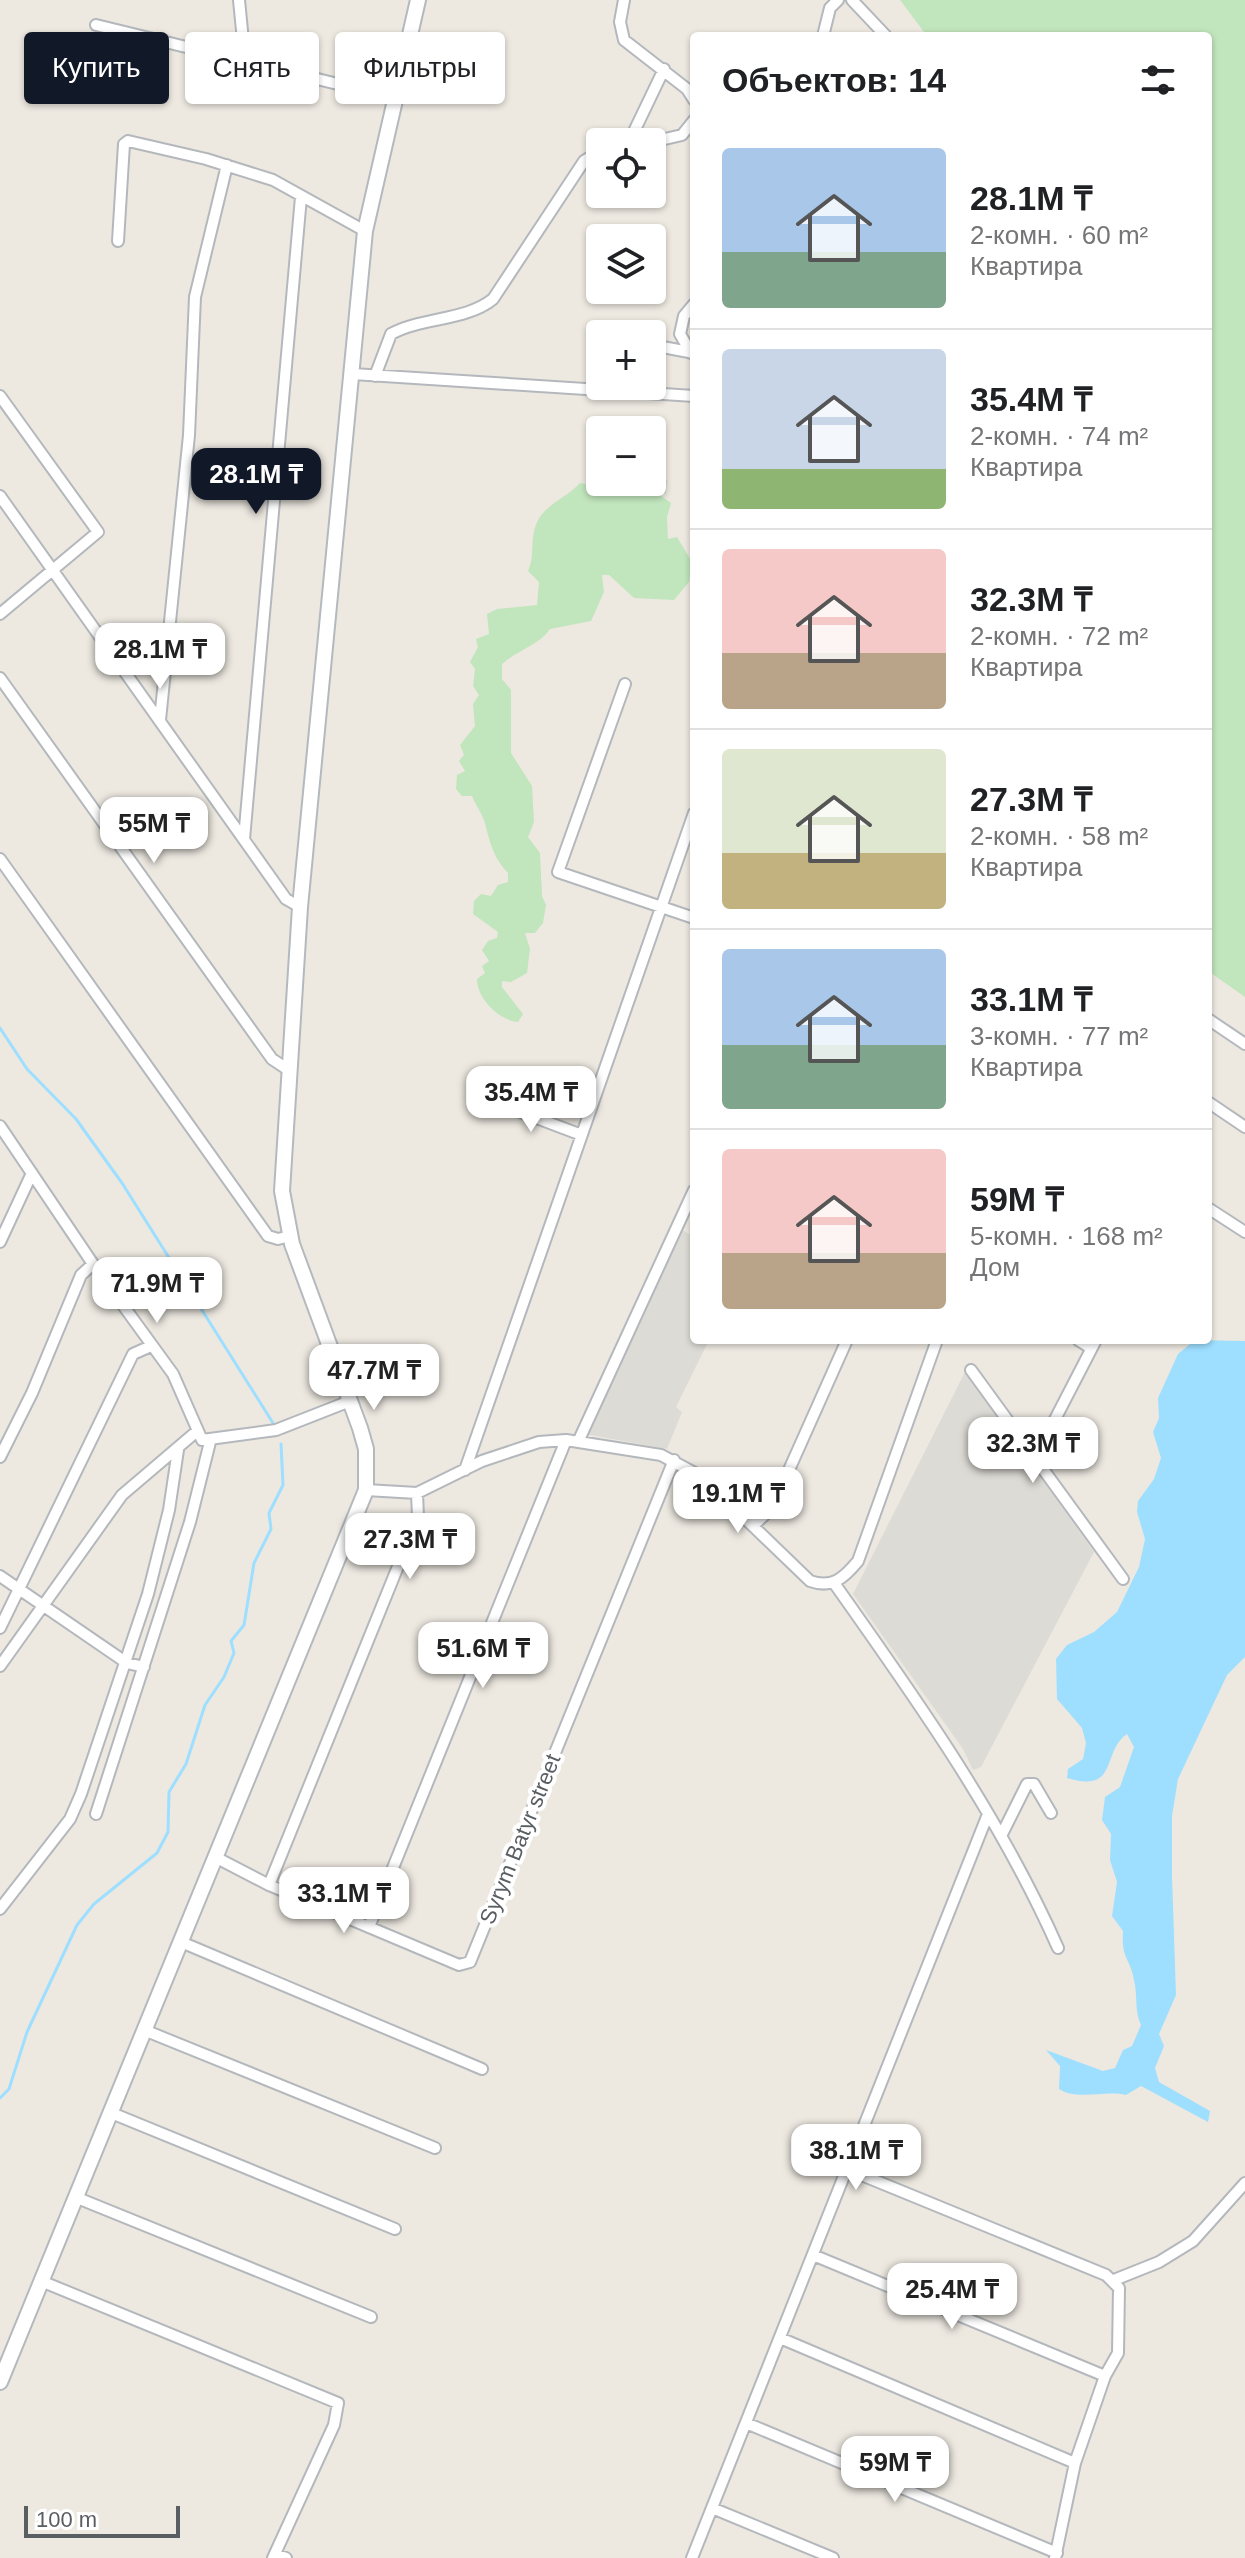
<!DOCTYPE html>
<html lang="ru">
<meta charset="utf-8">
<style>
body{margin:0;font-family:Helvetica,sans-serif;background:#f2f2f2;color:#202124;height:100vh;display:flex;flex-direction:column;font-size:30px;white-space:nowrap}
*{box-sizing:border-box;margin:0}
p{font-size:26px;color:#757577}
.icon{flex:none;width:44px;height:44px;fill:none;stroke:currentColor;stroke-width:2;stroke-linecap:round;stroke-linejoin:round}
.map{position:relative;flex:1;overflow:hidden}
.panel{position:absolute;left:690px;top:32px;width:522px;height:1312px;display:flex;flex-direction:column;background:#fff;border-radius:8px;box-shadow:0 2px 6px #0004}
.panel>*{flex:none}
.hud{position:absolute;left:24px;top:32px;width:546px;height:72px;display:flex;gap:16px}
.tools{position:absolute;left:586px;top:128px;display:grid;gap:16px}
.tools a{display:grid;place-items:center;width:80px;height:80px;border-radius:8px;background:#fff;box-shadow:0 2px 6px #0004;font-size:40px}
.scale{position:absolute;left:24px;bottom:20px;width:156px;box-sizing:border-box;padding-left:8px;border:4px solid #595e62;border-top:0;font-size:22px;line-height:28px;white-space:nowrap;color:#595e62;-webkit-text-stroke:6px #fff;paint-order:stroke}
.price{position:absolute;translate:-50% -68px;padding:0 18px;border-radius:16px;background:#fff;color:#222;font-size:26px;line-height:52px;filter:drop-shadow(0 2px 4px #0008)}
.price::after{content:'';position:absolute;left:50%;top:48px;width:24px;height:18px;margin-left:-12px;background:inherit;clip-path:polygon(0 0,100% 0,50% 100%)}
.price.on{background:#111827;color:#fff}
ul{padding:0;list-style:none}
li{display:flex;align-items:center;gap:24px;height:200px;padding:0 32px}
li+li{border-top:2px solid #e0e0e0}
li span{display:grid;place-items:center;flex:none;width:224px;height:160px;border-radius:8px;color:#555}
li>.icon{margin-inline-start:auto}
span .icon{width:96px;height:96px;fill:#fffc;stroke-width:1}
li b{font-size:34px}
h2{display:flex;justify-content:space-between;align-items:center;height:96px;padding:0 32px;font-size:34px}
.tag{padding:0 28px;border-radius:8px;background:#fff;box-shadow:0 2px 6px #0004;font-size:28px;line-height:72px}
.tag.on{background:#111827;color:#fff}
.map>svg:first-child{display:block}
</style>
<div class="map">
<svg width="1245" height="2558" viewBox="0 0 1245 2558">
<rect width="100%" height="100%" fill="#ede9e1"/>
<path fill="#dddbd5" d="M 682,1230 L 694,1237 L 694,1340 L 709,1340 L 676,1407 L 682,1412 L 667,1449 L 585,1434 Z
M 965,1372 L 1094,1552 L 981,1767 L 973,1770 L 963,1749 L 853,1594 Z"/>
<path fill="#c1e5bc" d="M 900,0 L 1245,0 L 1245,997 L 1208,971 L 1208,36 L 927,36 Z
M 600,460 L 600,482 L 649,485 L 654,472 L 660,472 L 667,480 L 666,493 L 660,495 L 671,503 L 667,517 L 668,539 L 677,537 L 692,562 L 689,582 L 674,600 L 634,598 L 609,575 L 602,575 L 604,592 L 591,621 L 550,629 C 538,646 519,649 502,664 L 502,679 L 511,690 L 511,753 L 532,786 L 534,822 L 528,837 L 540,853 L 542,896 L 546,905 L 543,923 L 535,933 L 525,933 L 530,949 L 527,973 L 511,982 L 502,981 L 502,987 L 523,1014 L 518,1022 C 498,1020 477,998 477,979 L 485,973 L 482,966 L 489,961 L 482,950 L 488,941 L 497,938 L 498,932 L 473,914 L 474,901 L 481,894 L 491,896 L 498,885 L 508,882 L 508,873 C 492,856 490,841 484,820 C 481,812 475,804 472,796 L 462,796 L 456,789 L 457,775 L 465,771 L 459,761 L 464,755 L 460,745 L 475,726 L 473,704 L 479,695 L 473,686 L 475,669 L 470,662 L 478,647 L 476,639 L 489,634 L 487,614 L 497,609 L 537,605 L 539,582 L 528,571 C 535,555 530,544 535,528 C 541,505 566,499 580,483 L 597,486 L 597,474 L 591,470 Z"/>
<path fill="#9edfff" d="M 1195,1340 L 1245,1341 L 1245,1657 L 1227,1675 L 1178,1779 L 1172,1816 L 1172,1876 L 1176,1995 L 1159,2034 L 1164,2046 L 1155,2068 L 1159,2082 L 1210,2111 L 1208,2122 L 1141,2086 L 1126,2095 C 1104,2090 1078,2101 1059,2089 L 1060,2066 L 1046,2050 L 1103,2071 L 1115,2068 L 1123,2050 L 1132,2046 L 1141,2025 C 1134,2010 1138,1996 1134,1980 C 1130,1957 1121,1959 1123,1931 L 1112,1916 L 1117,1882 L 1110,1860 L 1111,1834 L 1102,1820 L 1105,1797 L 1120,1787 L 1134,1747 L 1127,1734 C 1101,1752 1119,1794 1067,1778 L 1068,1769 L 1083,1759 L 1086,1743 L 1082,1728 L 1057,1699 L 1056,1659 L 1067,1645 L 1094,1632 L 1117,1612 L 1139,1567 L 1145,1539 L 1137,1512 L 1138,1501 L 1154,1479 L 1161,1458 L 1153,1432 L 1159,1418 L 1158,1398 L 1178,1354 Z"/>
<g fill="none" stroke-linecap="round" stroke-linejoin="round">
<path stroke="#9edfff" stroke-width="3" d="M 0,1028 L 27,1069 L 76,1119 L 122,1183 L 273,1423
M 0,2098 L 9,2089 L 27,2032 L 77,1925 L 94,1904 L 157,1853 L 168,1832 L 169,1792 L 186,1764 L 205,1705 L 224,1677 L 234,1653 L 231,1641 L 244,1625 L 254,1563 L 271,1529 L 269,1513 L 283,1485 L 281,1444"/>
<defs>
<path id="street" d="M 239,0 L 245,61
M 624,0 L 620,22 L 624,40 L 687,89 L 694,100
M 852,0 L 886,36
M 96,25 L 395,98
M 823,36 L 830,8 L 838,0
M 629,142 L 664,69
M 652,142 L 682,135 L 694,120
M 118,241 L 124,144 L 128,141 L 206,159 L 273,180 L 365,231
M 652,345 L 689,352
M 691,353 L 680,334 L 684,316 L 694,304
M 353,374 L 694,396
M 375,376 L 391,334 C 422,317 466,321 493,299 L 584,161 L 600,151
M 0,396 L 98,532 L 0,614
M 0,496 L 286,899 L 300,907
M 0,678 L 272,1059 L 290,1071
M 625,684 L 558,872 L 694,918
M 160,720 L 189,435 L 195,297 L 227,165
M 244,839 L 301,197
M 0,859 L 268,1236 L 278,1239 L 290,1236
M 1208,1019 L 1245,1044
M 494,1102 L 579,1134
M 1208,1102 L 1245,1127
M 0,1126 L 93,1264 L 173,1374 L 202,1440 L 276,1430 L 350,1401
M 1208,1208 L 1245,1232
M 0,1242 L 32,1173
M 1078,1340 L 1091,1348
M 971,1370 L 1123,1579
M 578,1442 L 694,1190
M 0,1457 L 32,1393 L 81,1275 L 93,1264
M 1035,1458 L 1096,1340
M 465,1470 L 694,813
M 366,1490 L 417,1493 L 482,1461 L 539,1442 L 566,1440 L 661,1455 L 702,1477 L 810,1581 C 832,1589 844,1578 858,1561 L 937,1340
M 753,1526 L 772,1508 L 847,1340
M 0,1576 L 127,1663 L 144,1667
M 834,1583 C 917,1700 1000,1817 1058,1948
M 0,1628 L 133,1354 L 151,1346
M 0,1666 L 122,1495 L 196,1432
M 96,1814 L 190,1522 L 210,1442
M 1001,1836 L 1027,1784 L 1034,1784 L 1051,1813
M 217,1858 L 269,1885 L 459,1965 L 470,1962 L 674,1460
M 269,1885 L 418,1517 L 417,1493
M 0,1909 L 70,1819 L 81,1794 L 148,1594 L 169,1510 L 178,1450
M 369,1927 L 566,1440
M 181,1942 L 482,2069
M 144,2030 L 435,2148
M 109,2112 L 395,2229
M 847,2169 L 1106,2275 L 1119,2288 L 1118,2353 L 1105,2376 L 1075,2463 L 1055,2558
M 75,2197 L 371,2317
M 813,2255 L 1105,2376
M 1114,2280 L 1159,2262 L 1193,2241 L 1245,2183
M 41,2281 L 338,2403 L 334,2425 L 273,2558
M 780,2338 L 1075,2463
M 746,2423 L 1057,2553
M 712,2508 L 833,2558
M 275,2554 L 286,2558
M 692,2558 L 988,1814"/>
<path id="secondary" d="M 0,2382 L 366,1490 L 366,1449 L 360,1428 L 292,1244 L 282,1191 L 300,907 L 365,231 L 418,0"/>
</defs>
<use href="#street" stroke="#b4b8bc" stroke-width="14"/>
<use href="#secondary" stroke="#b4b9be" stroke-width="18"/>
<use href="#street" stroke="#fff" stroke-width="10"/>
<use href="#secondary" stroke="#fff" stroke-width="14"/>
</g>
<g text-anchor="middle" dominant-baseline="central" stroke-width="8" stroke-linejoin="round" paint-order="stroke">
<g font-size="22" fill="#595e62" stroke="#fff">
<text transform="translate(520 1839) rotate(-68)">Syrym Batyr street</text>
</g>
</g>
</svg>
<div class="tools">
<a><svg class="icon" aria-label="locate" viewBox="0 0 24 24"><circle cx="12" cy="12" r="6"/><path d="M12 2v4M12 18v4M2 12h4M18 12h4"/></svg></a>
<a><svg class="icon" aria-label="layers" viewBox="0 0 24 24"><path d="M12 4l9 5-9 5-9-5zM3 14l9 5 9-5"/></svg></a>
<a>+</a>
<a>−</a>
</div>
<div class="scale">100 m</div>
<b class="price on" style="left:256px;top:516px">28.1M ₸</b>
<b class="price" style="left:160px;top:691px">28.1M ₸</b>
<b class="price" style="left:154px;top:865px">55M ₸</b>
<b class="price" style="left:531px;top:1134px">35.4M ₸</b>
<b class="price" style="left:157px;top:1325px">71.9M ₸</b>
<b class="price" style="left:374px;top:1412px">47.7M ₸</b>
<b class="price" style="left:1033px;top:1485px">32.3M ₸</b>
<b class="price" style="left:738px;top:1535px">19.1M ₸</b>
<b class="price" style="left:410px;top:1581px">27.3M ₸</b>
<b class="price" style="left:483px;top:1690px">51.6M ₸</b>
<b class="price" style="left:344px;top:1935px">33.1M ₸</b>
<b class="price" style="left:856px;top:2192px">38.1M ₸</b>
<b class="price" style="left:952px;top:2331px">25.4M ₸</b>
<b class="price" style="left:895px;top:2504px">59M ₸</b>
<div class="hud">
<a class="tag on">Купить</a>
<a class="tag">Снять</a>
<a class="tag">Фильтры</a>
</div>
<section class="panel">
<h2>Объектов: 14<svg class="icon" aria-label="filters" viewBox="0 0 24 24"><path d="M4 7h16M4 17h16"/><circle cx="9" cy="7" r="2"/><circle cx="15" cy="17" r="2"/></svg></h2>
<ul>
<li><span style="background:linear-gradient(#a9c7e8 65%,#7fa58c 0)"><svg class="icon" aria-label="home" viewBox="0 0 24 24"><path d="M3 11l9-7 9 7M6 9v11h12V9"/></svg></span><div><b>28.1M ₸</b><p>2-комн. · 60 m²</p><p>Квартира</p></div></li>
<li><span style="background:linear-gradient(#c9d6e8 75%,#8fb573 0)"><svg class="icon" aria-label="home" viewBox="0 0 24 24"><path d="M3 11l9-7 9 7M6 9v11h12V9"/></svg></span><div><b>35.4M ₸</b><p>2-комн. · 74 m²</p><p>Квартира</p></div></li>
<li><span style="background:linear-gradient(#f6c9c9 65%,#b9a48a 0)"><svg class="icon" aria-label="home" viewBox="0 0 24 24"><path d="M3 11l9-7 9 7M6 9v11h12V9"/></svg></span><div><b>32.3M ₸</b><p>2-комн. · 72 m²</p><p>Квартира</p></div></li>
<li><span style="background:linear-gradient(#dfe7d0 65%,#c2b280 0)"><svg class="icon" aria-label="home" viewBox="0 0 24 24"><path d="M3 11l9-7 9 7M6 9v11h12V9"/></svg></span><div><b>27.3M ₸</b><p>2-комн. · 58 m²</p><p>Квартира</p></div></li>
<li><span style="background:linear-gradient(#a9c7e8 60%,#7fa58c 0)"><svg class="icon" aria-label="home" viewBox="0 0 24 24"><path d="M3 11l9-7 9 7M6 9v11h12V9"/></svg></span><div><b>33.1M ₸</b><p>3-комн. · 77 m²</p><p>Квартира</p></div></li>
<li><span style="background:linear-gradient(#f6c9c9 65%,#b9a48a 0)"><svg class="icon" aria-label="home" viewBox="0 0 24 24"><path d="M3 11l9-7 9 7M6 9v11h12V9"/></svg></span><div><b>59M ₸</b><p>5-комн. · 168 m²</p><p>Дом</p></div></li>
</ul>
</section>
</div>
